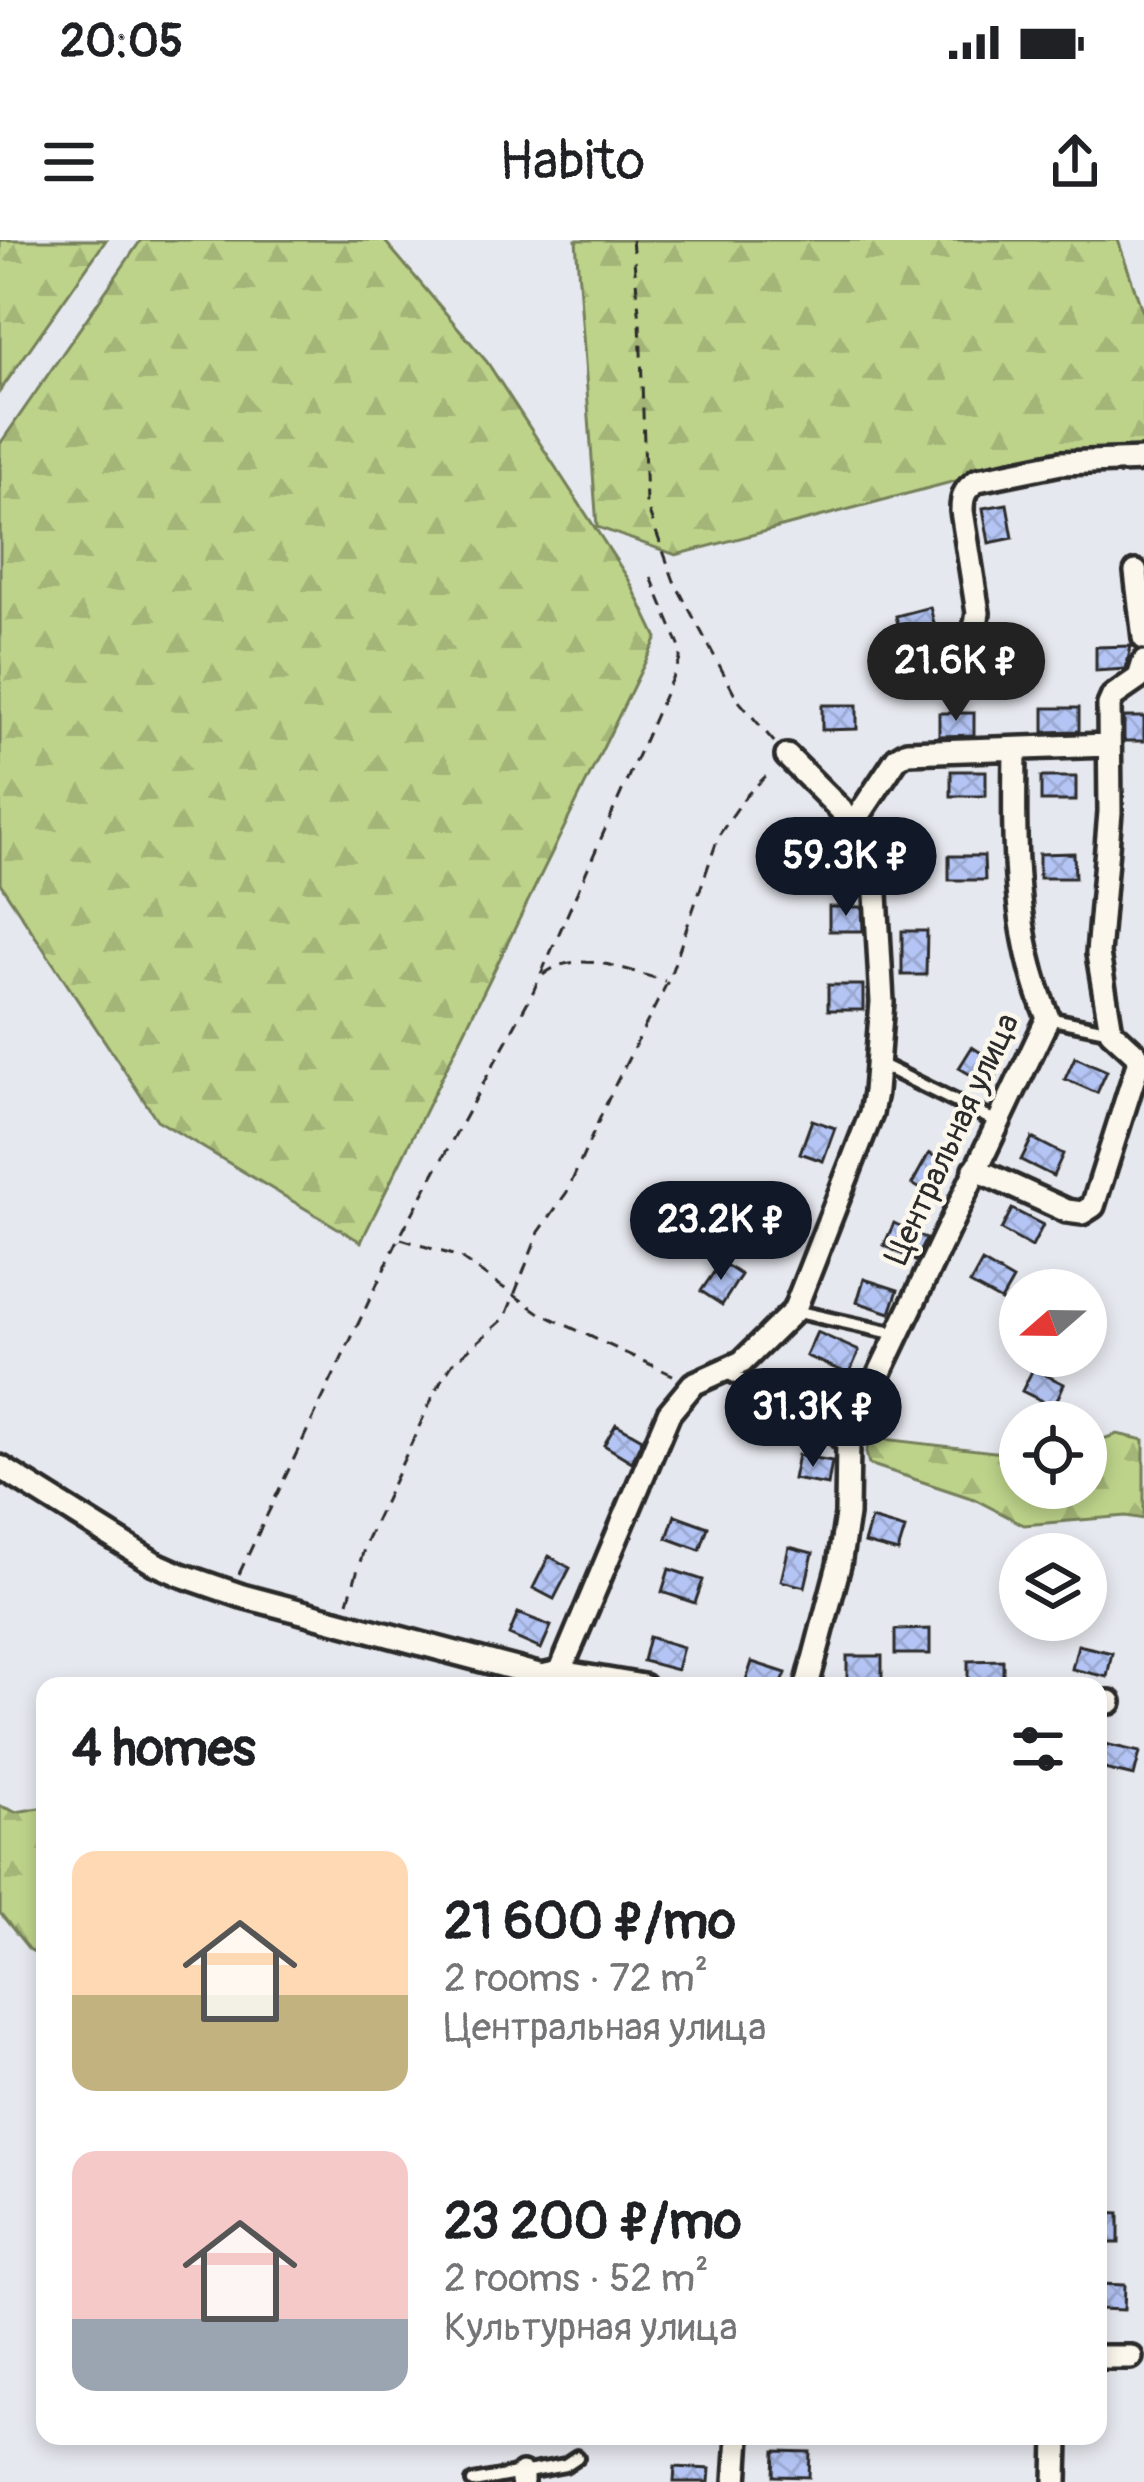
<!DOCTYPE html>
<meta charset="utf-8">
<style>
body{margin:0;font-family:Pangolin,sans-serif;background:#f6f6f6;color:#202124;height:100vh;display:flex;flex-direction:column;font-size:45px;white-space:nowrap}
*{box-sizing:border-box;margin:0}
p{font-size:39px;color:#757577}
.icon{flex:none;width:66px;height:66px;fill:none;stroke:currentColor;stroke-width:2;stroke-linecap:round;stroke-linejoin:round}
.map{position:relative;flex:1;overflow:hidden}
.drawer{position:absolute;left:36px;top:1437px;width:1071px;height:768px;display:flex;flex-direction:column;background:#fff;border-radius:24px;box-shadow:0 6px 18px #0003}
.drawer>*{flex:none}
.needle{width:78px;rotate:250deg}
.controls{position:absolute;left:999px;top:1029px;display:grid;gap:24px}
.controls a{display:grid;place-items:center;width:108px;height:108px;border-radius:50%;background:#fff;box-shadow:0 6px 18px #0003;font-size:60px}
.price{position:absolute;translate:-50% -102px;padding:0 27px;border-radius:42px;background:#111827;color:#fff;font-size:39px;line-height:78px;filter:drop-shadow(0 3px 6px #0008)}
.price::after{content:'';position:absolute;left:50%;top:72px;width:36px;height:27px;margin-left:-18px;background:inherit;clip-path:polygon(0 0,100% 0,50% 100%)}
.price.current{background:#222;color:#fff}
ul{padding:0;list-style:none}
li{display:flex;align-items:center;gap:36px;height:300px;padding:0 36px}
li span{display:grid;place-items:center;flex:none;width:336px;height:240px;border-radius:24px;color:#555}
li>.icon{margin-inline-start:auto}
span .icon{width:144px;height:144px;fill:#fffc;stroke-width:1}
li b{font-size:51px}
h2{display:flex;justify-content:space-between;align-items:center;height:144px;padding:0 36px;font-size:51px}
.status{display:flex;justify-content:space-between;align-items:center;height:84px;padding:0 60px;background:#fff;direction:ltr}
.status svg{height:33px;fill:currentColor}
header{display:flex;justify-content:space-between;align-items:center;height:156px;padding:0 36px;background:#fff;font-size:54px;font-weight:600}
.map>svg:first-child{display:block}
</style>
<div class="status"><b>20:05</b><svg viewBox="0 0 49 12"><path d="M0 12V9h3v3zM5 12V6h3v6zM10 12V3h3v9zM15 12V0h3v12zM26 1h20v11H26zM47 4h2v5h-2z"/></svg></div>
<header><svg class="icon" aria-label="menu" viewBox="0 0 24 24"><path d="M4 6h16M4 12h16M4 18h16"/></svg>Habito<svg class="icon" aria-label="share" viewBox="0 0 24 24"><path d="M12 15V3M7 8l5-5 5 5M5 13v7h14v-7"/></svg></header>
<div class="map">
<svg width="1144" height="2242" viewBox="0 0 1144 2242">
<defs>
<pattern id="forest-firs" width="22" height="20" patternUnits="userSpaceOnUse" patternTransform="scale(3)"><rect width="22" height="20" fill="#bdd38a"/><path d="M5 1l3.5 6h-7zM16 11l3.5 6h-7z" fill="#a3b577"/></pattern>
<pattern id="building-cross-hatch" width="8" height="8" patternUnits="userSpaceOnUse" patternTransform="scale(3)"><rect width="8" height="8" fill="#b4c5f5"/><path d="M0 0l8 8M0 8l8-8" fill="none" stroke="#9ba9d2"/></pattern>
</defs>
<rect width="100%" height="100%" fill="#e6e8ef"/>
<filter id="ink" filterUnits="userSpaceOnUse"><feTurbulence type="fractalNoise" baseFrequency=".00833" numOctaves="2"/><feDisplacementMap in="SourceGraphic" scale="24" xChannelSelector="R" yChannelSelector="G"/><feConvolveMatrix kernelMatrix="1 2 1 2 8 2 1 2 1" color-interpolation-filters="sRGB"/></filter>
<g filter="url(#ink)">
<path fill="url(#forest-firs)" stroke="#747f5a" stroke-width="3" d="M 0,0 L 106,0 L 0,151 Z
M 141,0 L 384,0 L 487,122 L 629,340 L 657,398 L 361,1002 L 157,880 L 0,643 L 0,204 Z
M 576,0 L 1118,0 L 1144,76 L 1144,214 L 1027,222 L 676,315 L 597,287 Z
M 1117,1194 L 1144,1200 L 1144,1279 L 1126,1276 L 1024,1285 L 974,1259 L 869,1224 L 866,1212 L 869,1204 L 884,1199 L 1020,1215 L 1020,1248 L 1086,1248 L 1086,1205 Z
M 0,1566 L 16,1572 L 45,1567 L 45,1718 L 29,1709 L 0,1673 Z"/>
<path fill="url(#building-cross-hatch)" stroke="#2b2b2b" stroke-width="3" d="M 1007,264 L 1013,298 L 989,303 L 983,268 Z
M 930,367 L 936,391 L 902,400 L 896,376 Z
M 1131,406 L 1126,429 L 1096,431 L 1096,407 Z
M 822,465 L 857,465 L 857,489 L 822,490 Z
M 1044,468 L 1079,468 L 1079,491 L 1044,492 Z
M 939,473 L 974,473 L 974,495 L 939,496 Z
M 1124,477 L 1144,477 L 1144,501 L 1124,501 Z
M 951,531 L 986,531 L 986,556 L 951,556 Z
M 1041,537 L 1076,537 L 1076,561 L 1041,561 Z
M 1074,613 L 1075,638 L 1039,638 L 1039,614 Z
M 949,616 L 984,616 L 985,640 L 949,640 Z
M 829,667 L 862,667 L 863,691 L 829,691 Z
M 902,691 L 927,691 L 926,735 L 902,735 Z
M 828,745 L 863,745 L 863,770 L 828,770 Z
M 972,807 L 1002,826 L 990,846 L 959,828 Z
M 1075,817 L 1107,831 L 1097,853 L 1065,839 Z
M 812,880 L 835,888 L 823,921 L 800,913 Z
M 1032,898 L 1063,914 L 1053,936 L 1021,920 Z
M 929,913 L 950,925 L 933,956 L 912,944 Z
M 761,954 L 792,971 L 780,992 L 749,976 Z
M 1012,969 L 1043,985 L 1032,1007 L 1001,990 Z
M 894,983 L 926,999 L 915,1021 L 884,1005 Z
M 721,1022 L 741,1035 L 722,1065 L 701,1051 Z
M 982,1022 L 1013,1040 L 1001,1061 L 970,1044 Z
M 864,1039 L 898,1050 L 890,1073 L 857,1062 Z
M 817,1092 L 859,1111 L 849,1134 L 806,1116 Z
M 1033,1129 L 1064,1144 L 1054,1167 L 1022,1151 Z
M 616,1184 L 642,1199 L 632,1222 L 604,1205 Z
M 798,1215 L 832,1221 L 828,1245 L 793,1239 Z
M 675,1275 L 708,1287 L 700,1310 L 667,1298 Z
M 871,1279 L 905,1289 L 898,1312 L 864,1303 Z
M 789,1307 L 813,1313 L 805,1347 L 781,1341 Z
M 549,1316 L 570,1328 L 554,1359 L 533,1348 Z
M 669,1329 L 703,1340 L 695,1363 L 662,1352 Z
M 518,1373 L 551,1386 L 541,1409 L 509,1395 Z
M 930,1389 L 930,1414 L 895,1414 L 895,1390 Z
M 649,1397 L 683,1407 L 677,1430 L 643,1421 Z
M 1078,1405 L 1112,1413 L 1107,1437 L 1072,1429 Z
M 847,1416 L 882,1416 L 882,1440 L 847,1440 Z
M 1003,1420 L 1003,1445 L 968,1445 L 968,1421 Z
M 752,1422 L 786,1433 L 781,1446 L 744,1446 Z
M 1105,1504 L 1140,1512 L 1134,1536 L 1100,1528 Z
M 1098,1972 L 1119,1973 L 1119,2003 L 1098,2003 Z
M 1098,2044 L 1125,2045 L 1124,2070 L 1098,2069 Z
M 775,2211 L 810,2212 L 809,2237 L 774,2236 Z
M 675,2227 L 710,2229 L 709,2242 L 674,2242 Z"/>
<g fill="none" stroke-linecap="round" stroke-linejoin="round">
<defs>
<path id="lane" d="M 1048,778 L 1111,791
M 877,823 L 997,882
M 794,1071 L 897,1094
M 724,1132 C 769,1153 813,1171 846,1210
M 473,2242 L 565,2225 L 577,2217"/>
<path id="street" d="M 1136,332 L 1144,398
M 894,417 C 909,416 956,411 967,403 C 975,396 976,383 978,373 L 962,271 C 962,255 965,249 978,240 L 1061,223 L 1144,220
M 851,587 L 897,518 L 907,512 L 1108,505
M 975,929 L 1067,971 L 1082,973 L 1093,966 L 1138,824 L 1137,815 L 1111,791 L 1098,714 L 1110,572 L 1109,465 L 1113,456 L 1139,438 L 1144,422
M 0,1227 L 154,1323 L 181,1335 L 242,1356 L 542,1436 L 560,1432 L 643,1446
M 560,1432 L 669,1173 L 693,1144 L 742,1122 L 794,1071 L 871,874 L 875,852 L 882,762 L 875,636 L 841,570 L 787,516
M 807,1446 L 839,1325 L 847,1275 L 848,1200 L 1048,778 C 1012,692 1014,601 1015,509
M 1098,1463 L 1110,1462
M 1098,2117 L 1131,2117
M 522,2242 L 522,2234
M 736,2242 L 739,2196
M 1056,2242 L 1057,2196"/>
</defs>
<use href="#lane" stroke="#2b2b2b" stroke-width="20"/>
<use href="#street" stroke="#2b2b2b" stroke-width="30"/>
<path stroke="#2b2b2b" stroke-width="3" stroke-dasharray="12 9" stroke-linecap="butt" d="M 632,0 L 640,81 L 646,264 L 674,341 L 738,460 L 775,503
M 543,735 C 576,707 628,731 665,741
M 401,999 L 459,1017 L 540,1073 L 675,1136
M 239,1334 L 399,998 L 533,752 L 680,420 L 680,408 L 651,337
M 348,1362 L 367,1299 L 437,1148 L 452,1124 L 505,1078 L 539,992 L 567,952 L 612,851 L 669,739 L 719,595 L 745,557 L 771,531"/>
<use href="#lane" stroke="#fbf7ec" stroke-width="10"/>
<use href="#street" stroke="#fbf7ec" stroke-width="21"/>
</g>
</g>
<g text-anchor="middle" dominant-baseline="central" stroke-width="9" stroke-linejoin="round" paint-order="stroke">
<g font-size="33" fill="#2b2b2b" stroke="#fbf7ec">
<text transform="translate(952 899) rotate(-65)">Центральная улица</text>
</g>
</g>
</svg>
<div class="controls">
<a><svg class="needle" viewBox="-14 -14 28 28"><path d="M0-13l5 13h-10z" fill="#e53935"/><path d="M0 13l5-13h-10z" fill="#757577"/></svg></a>
<a><svg class="icon" aria-label="locate" viewBox="0 0 24 24"><circle cx="12" cy="12" r="6"/><path d="M12 2v4M12 18v4M2 12h4M18 12h4"/></svg></a>
<a><svg class="icon" aria-label="layers" viewBox="0 0 24 24"><path d="M12 4l9 5-9 5-9-5zM3 14l9 5 9-5"/></svg></a>
</div>
<b class="price current" style="left:956px;top:484px">21.6K ₽</b>
<b class="price" style="left:846px;top:679px">59.3K ₽</b>
<b class="price" style="left:721px;top:1043px">23.2K ₽</b>
<b class="price" style="left:813px;top:1230px">31.3K ₽</b>
<section class="drawer">
<h2>4 homes<svg class="icon" aria-label="filters" viewBox="0 0 24 24"><path d="M4 7h16M4 17h16"/><circle cx="9" cy="7" r="2"/><circle cx="15" cy="17" r="2"/></svg></h2>
<ul>
<li><span style="background:linear-gradient(#ffd9b3 60%,#c2b280 0)"><svg class="icon" aria-label="home" viewBox="0 0 24 24"><path d="M3 11l9-7 9 7M6 9v11h12V9"/></svg></span><div><b>21 600 ₽/mo</b><p>2 rooms · 72 m²</p><p>Центральная улица</p></div></li>
<li><span style="background:linear-gradient(#f6c9c9 70%,#9aa5b1 0)"><svg class="icon" aria-label="home" viewBox="0 0 24 24"><path d="M3 11l9-7 9 7M6 9v11h12V9"/></svg></span><div><b>23 200 ₽/mo</b><p>2 rooms · 52 m²</p><p>Культурная улица</p></div></li>
</ul>
</section>
</div>
